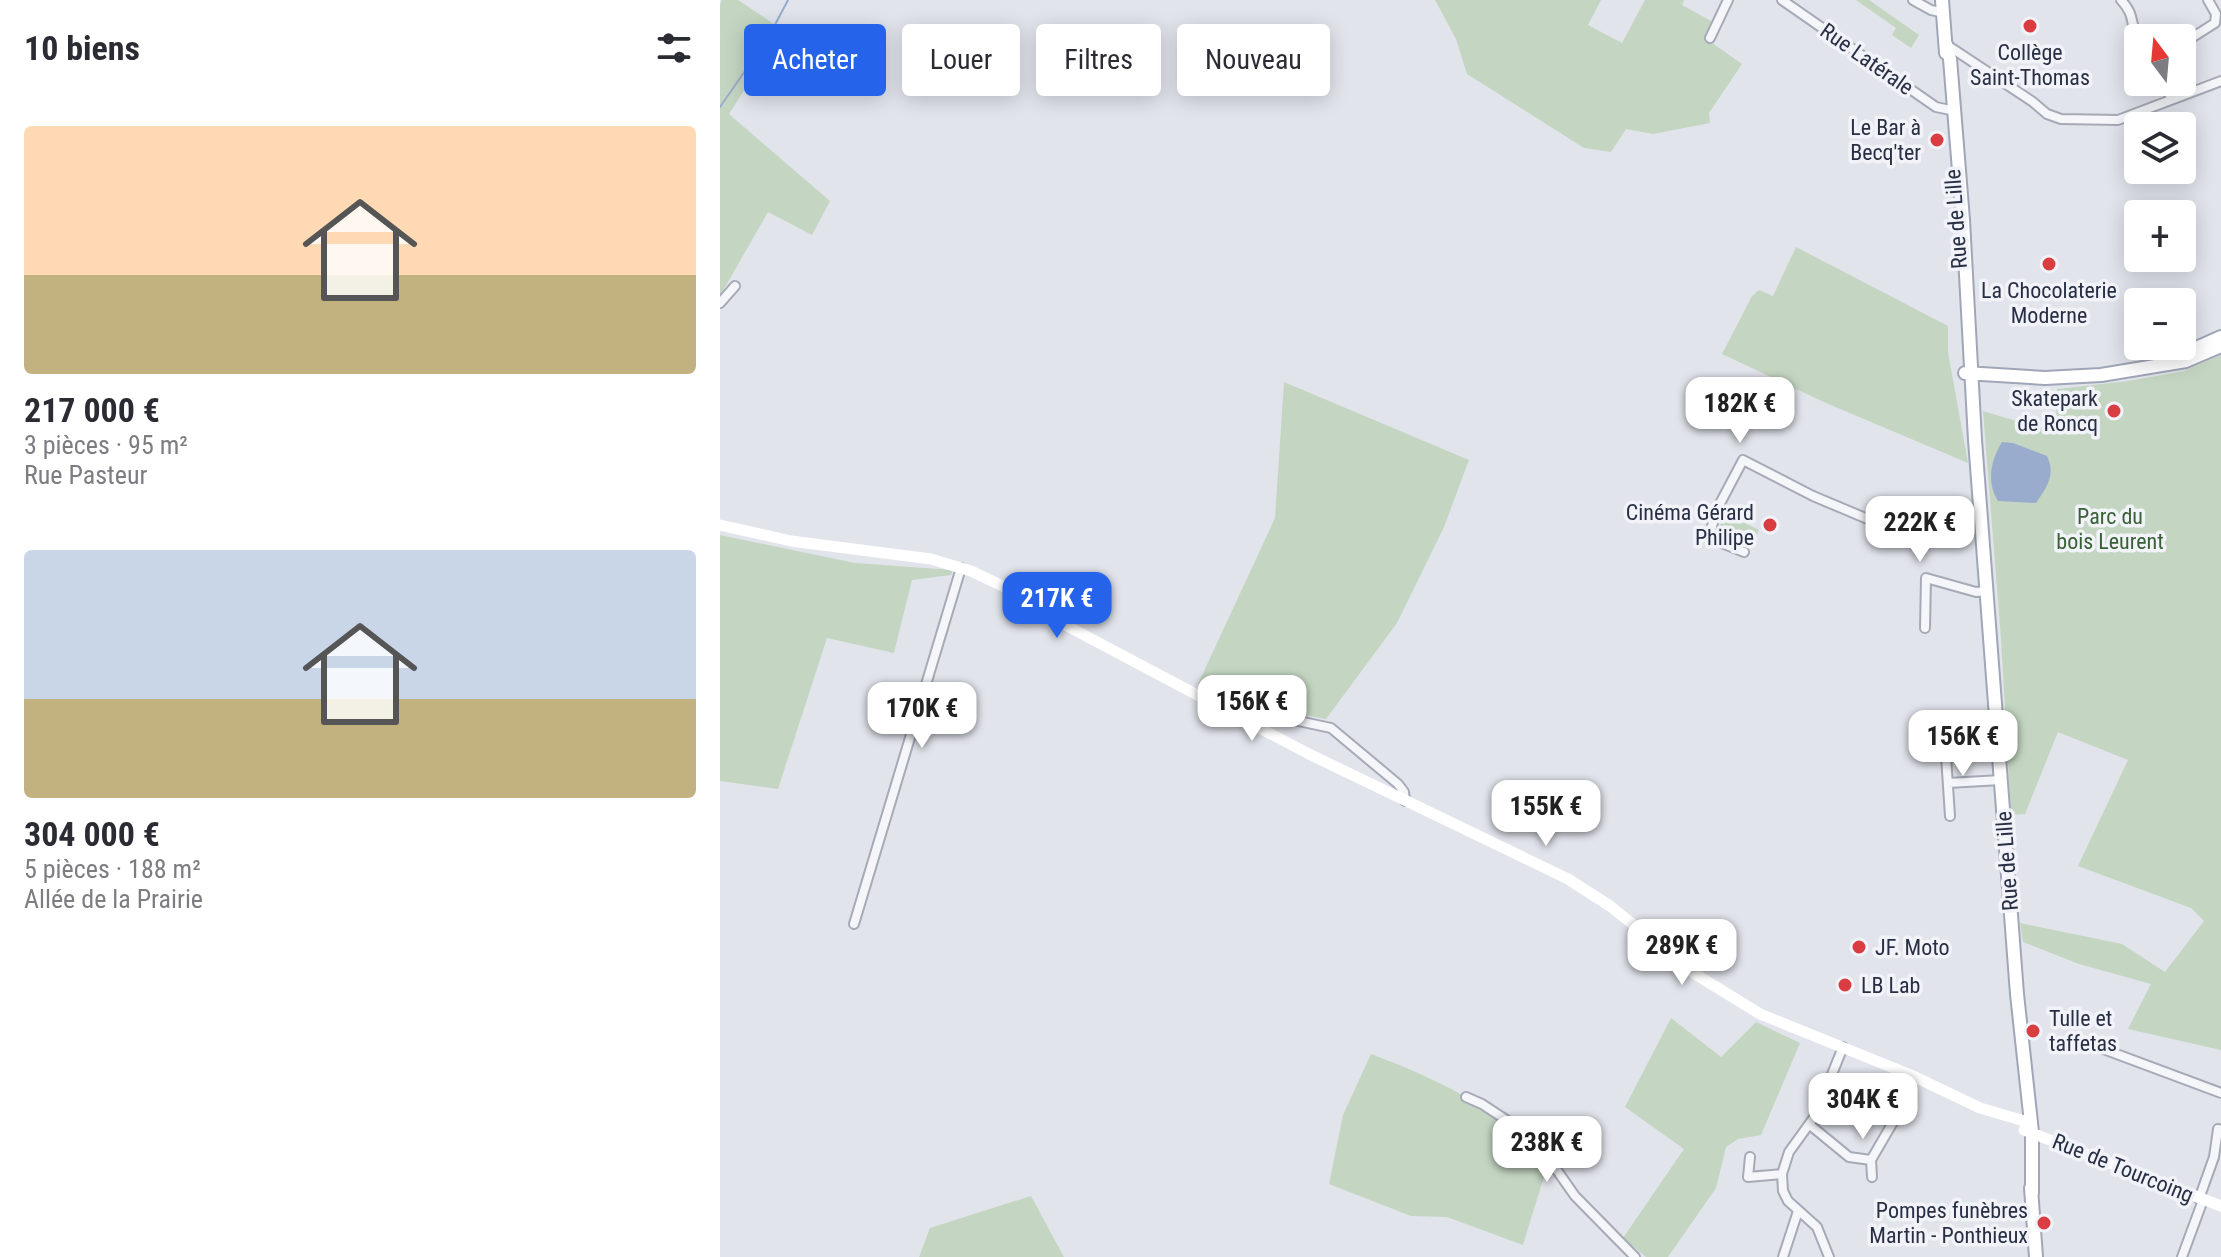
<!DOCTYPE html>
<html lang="fr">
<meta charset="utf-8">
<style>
body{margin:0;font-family:"Roboto Condensed",sans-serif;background:#f2f2f3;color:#2b2b33;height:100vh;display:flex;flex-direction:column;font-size:30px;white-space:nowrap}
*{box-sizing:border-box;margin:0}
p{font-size:26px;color:#7c7c81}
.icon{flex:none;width:44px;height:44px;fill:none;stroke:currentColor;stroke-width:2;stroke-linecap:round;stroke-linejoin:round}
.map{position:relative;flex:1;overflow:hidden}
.panel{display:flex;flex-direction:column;background:#fff;width:720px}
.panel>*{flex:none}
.hud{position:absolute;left:24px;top:24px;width:760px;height:72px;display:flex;gap:16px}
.needle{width:52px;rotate:344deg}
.buttons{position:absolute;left:1404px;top:24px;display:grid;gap:16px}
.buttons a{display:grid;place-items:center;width:72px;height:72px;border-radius:8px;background:#fff;box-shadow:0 4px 20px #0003;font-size:40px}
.price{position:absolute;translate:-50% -68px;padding:0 18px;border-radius:16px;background:#fff;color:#222;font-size:26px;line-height:52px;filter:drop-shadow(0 2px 4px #0008)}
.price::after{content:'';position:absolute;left:50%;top:48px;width:24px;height:18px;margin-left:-12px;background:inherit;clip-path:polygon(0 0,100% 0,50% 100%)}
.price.current{background:#2563eb;color:#fff}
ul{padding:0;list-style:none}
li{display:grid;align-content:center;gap:16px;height:424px;padding:0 24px}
li span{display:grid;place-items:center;height:248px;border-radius:8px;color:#555}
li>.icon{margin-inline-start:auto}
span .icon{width:144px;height:144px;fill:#fffc;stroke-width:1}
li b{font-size:34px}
h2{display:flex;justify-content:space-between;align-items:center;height:96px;padding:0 24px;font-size:34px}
.tag{padding:0 28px;border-radius:8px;background:#fff;box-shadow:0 4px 20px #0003;font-size:28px;line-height:72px}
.tag.current{background:#2563eb;color:#fff}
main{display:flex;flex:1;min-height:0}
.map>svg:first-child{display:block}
</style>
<main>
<section class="panel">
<h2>10 biens<svg class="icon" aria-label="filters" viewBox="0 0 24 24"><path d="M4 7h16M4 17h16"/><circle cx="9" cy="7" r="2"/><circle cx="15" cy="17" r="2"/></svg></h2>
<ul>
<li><span style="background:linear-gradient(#ffd9b3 60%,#c2b280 0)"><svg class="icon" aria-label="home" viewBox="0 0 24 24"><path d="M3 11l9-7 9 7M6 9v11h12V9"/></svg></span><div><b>217 000 €</b><p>3 pièces · 95 m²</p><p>Rue Pasteur</p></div></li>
<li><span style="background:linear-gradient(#c9d6e8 60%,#c2b280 0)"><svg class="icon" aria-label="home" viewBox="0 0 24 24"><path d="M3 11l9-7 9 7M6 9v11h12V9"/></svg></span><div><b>304 000 €</b><p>5 pièces · 188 m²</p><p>Allée de la Prairie</p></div></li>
</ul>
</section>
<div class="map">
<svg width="1501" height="1257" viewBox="0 0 1501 1257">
<rect width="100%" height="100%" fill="#e1e4eb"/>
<path fill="#c4d6c2" d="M 2,0 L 18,0 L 63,30 L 9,114 L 110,201 L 92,235 L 48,212 L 0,296 L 0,5 Z
M 715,0 L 881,0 L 868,25 L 902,43 L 925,0 L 964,0 L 962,5 L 993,22 L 985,38 L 1022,64 L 989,113 L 990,123 L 933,134 L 906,129 L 891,152 L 864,148 L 747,74 L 736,39 Z
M 1136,0 L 1149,0 L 1199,35 L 1191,48 L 1172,35 L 1176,28 Z
M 1076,247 L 1228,326 L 1228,352 L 1248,463 L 1106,403 L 1002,354 L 1032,296 L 1039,290 L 1053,296 Z
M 1501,355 L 1501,1050 L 1408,1029 L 1431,984 L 1359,964 L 1303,942 L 1300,923 L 1402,944 L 1445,972 L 1484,921 L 1471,908 L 1358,866 L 1408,760 L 1338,732 L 1305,814 L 1291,815 L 1281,639 L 1263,411 L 1336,433 L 1337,389 L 1408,381 L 1464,371 Z
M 564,382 L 749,460 L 724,527 L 677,623 L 606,719 L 529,705 L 478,684 L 555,518 Z
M 1007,514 L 1039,530 L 1029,549 L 996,531 Z
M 0,535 L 135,563 L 233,570 L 231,575 L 192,580 L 174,653 L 107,638 L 58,789 L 0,781 Z
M 951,1018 L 1001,1057 L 1036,1022 L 1080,1043 L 1041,1135 L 1018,1139 L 1006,1147 L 996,1188 L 948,1257 L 926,1257 L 903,1238 L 964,1149 L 905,1107 Z
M 651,1054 C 716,1078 781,1110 829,1160 L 803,1245 L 727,1217 L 691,1216 L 609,1184 L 623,1115 Z
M 311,1196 L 344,1257 L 199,1257 L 210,1228 Z"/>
<path fill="#9aacce" d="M 1282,442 L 1293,443 L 1327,456 C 1336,475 1327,487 1316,503 L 1278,501 C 1266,482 1271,460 1282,442 Z"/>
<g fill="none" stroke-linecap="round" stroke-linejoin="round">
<path stroke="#9aacce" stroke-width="2" d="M 0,107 L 48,38 L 68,0"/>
<defs>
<path id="minor" d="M 1062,0 L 1216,107 L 1235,111
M 1193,0 L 1211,10 L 1224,13
M 1401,0 C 1416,16 1409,22 1418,38
M 990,38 L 1008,0
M 1462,44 L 1495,23 L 1496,14 L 1488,0
M 1227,45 L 1313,102 L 1327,114 L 1341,119 L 1398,120 L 1501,81
M 1443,82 L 1451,98
M 0,303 L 15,286
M 1024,552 L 989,538 L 996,511 L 1023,460 L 1093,496 L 1162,525
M 1205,628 L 1206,578 L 1256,592 L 1267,591
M 520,717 L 541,713 L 611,728 L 678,784 L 684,792 L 685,801
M 1225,741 L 1230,816
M 1228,783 L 1281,780
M 134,924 L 241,568
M 1375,1046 L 1501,1093
M 746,1097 L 762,1104 L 815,1139 L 855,1196 L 915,1257
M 1090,1125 L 1129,1157 L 1151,1160
M 1030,1157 L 1028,1177 L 1062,1174
M 1152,1177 L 1151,1160 L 1176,1117
M 1479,1199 L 1494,1157 L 1498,1129
M 1063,1257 L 1078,1211
M 1109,1257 L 1097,1227 L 1068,1201 L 1063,1191 L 1062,1174 L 1069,1152 L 1095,1116 L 1123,1047
M 1462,1257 L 1483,1200"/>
<path id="primary" d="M 1222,0 L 1226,53
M 1226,44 L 1230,59 L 1243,220 L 1255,440 L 1297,994 L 1312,1132 L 1312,1193
M 1449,360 L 1501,337
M 1245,373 L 1325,378 L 1381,375 L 1466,361 L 1501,346
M 1311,1188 L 1316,1257"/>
</defs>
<use href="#minor" stroke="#a6aab6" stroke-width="12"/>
<use href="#primary" stroke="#a0a6b8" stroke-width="16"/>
<use href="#minor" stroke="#f5f6f9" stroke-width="8"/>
<path stroke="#fff" stroke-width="11" d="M 0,525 L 71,541 L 211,559 L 251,571 L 312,600
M 306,598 L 347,626 L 589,754 L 848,879 L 890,906 L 975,974 L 1040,1014 L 1191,1075 L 1260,1108 L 1311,1123
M 1304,1130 L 1501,1206"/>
<use href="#primary" stroke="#fff" stroke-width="12"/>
</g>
<g fill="#da3d41" stroke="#f1f3f8" stroke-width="3">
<circle cx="1310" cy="26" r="8"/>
<circle cx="1217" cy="140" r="8"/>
<circle cx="1329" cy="264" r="8"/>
<circle cx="1394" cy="411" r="8"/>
<circle cx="1050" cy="525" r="8"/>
<circle cx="1139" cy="947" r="8"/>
<circle cx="1125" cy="985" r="8"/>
<circle cx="1313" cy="1031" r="8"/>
<circle cx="1324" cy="1223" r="8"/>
</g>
<g text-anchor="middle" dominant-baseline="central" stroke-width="7" stroke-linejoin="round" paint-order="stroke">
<g font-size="22" fill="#282f44" stroke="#f1f3f8" text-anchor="end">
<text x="1310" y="52" text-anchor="middle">Collège<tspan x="1310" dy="25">Saint-Thomas</tspan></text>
<text x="1201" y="127">Le Bar à<tspan x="1201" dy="25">Becq'ter</tspan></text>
<text x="1329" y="290" text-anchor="middle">La Chocolaterie<tspan x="1329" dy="25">Moderne</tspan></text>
<text x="1378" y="398">Skatepark<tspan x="1378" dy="25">de Roncq</tspan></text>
<text x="1034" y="512">Cinéma Gérard<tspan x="1034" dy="25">Philipe</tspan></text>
<text x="1155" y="947" text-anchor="start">JF. Moto</text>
<text x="1141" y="985" text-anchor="start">LB Lab</text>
<text x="1329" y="1018" text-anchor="start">Tulle et<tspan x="1329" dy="25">taffetas</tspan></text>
<text x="1308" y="1210">Pompes funèbres<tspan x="1308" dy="25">Martin - Ponthieux</tspan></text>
</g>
<g font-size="22" fill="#282f44" stroke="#f1f3f8">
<text transform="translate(1147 59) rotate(35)">Rue Latérale</text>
<text transform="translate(1236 219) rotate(-94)">Rue de Lille</text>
<text transform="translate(1287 861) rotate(-94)">Rue de Lille</text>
<text transform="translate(1403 1168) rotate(22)">Rue de Tourcoing</text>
</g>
<g font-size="22" fill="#376134" stroke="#f1f3f8">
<text x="1390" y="516">Parc du<tspan x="1390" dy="25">bois Leurent</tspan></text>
</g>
</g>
</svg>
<div class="buttons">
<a><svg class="needle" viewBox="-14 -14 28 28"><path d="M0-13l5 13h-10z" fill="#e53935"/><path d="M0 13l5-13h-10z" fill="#7c7c81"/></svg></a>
<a><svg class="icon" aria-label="layers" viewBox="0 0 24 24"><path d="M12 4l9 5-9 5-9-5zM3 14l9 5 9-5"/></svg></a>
<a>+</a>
<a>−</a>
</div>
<b class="price" style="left:1020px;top:445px">182K €</b>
<b class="price" style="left:1200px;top:564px">222K €</b>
<b class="price current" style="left:337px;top:640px">217K €</b>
<b class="price" style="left:532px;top:743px">156K €</b>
<b class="price" style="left:202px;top:750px">170K €</b>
<b class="price" style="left:1243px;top:778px">156K €</b>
<b class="price" style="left:826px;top:848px">155K €</b>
<b class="price" style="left:962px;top:987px">289K €</b>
<b class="price" style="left:1143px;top:1141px">304K €</b>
<b class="price" style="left:827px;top:1184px">238K €</b>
<div class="hud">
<a class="tag current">Acheter</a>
<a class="tag">Louer</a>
<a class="tag">Filtres</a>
<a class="tag">Nouveau</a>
</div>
</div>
</main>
